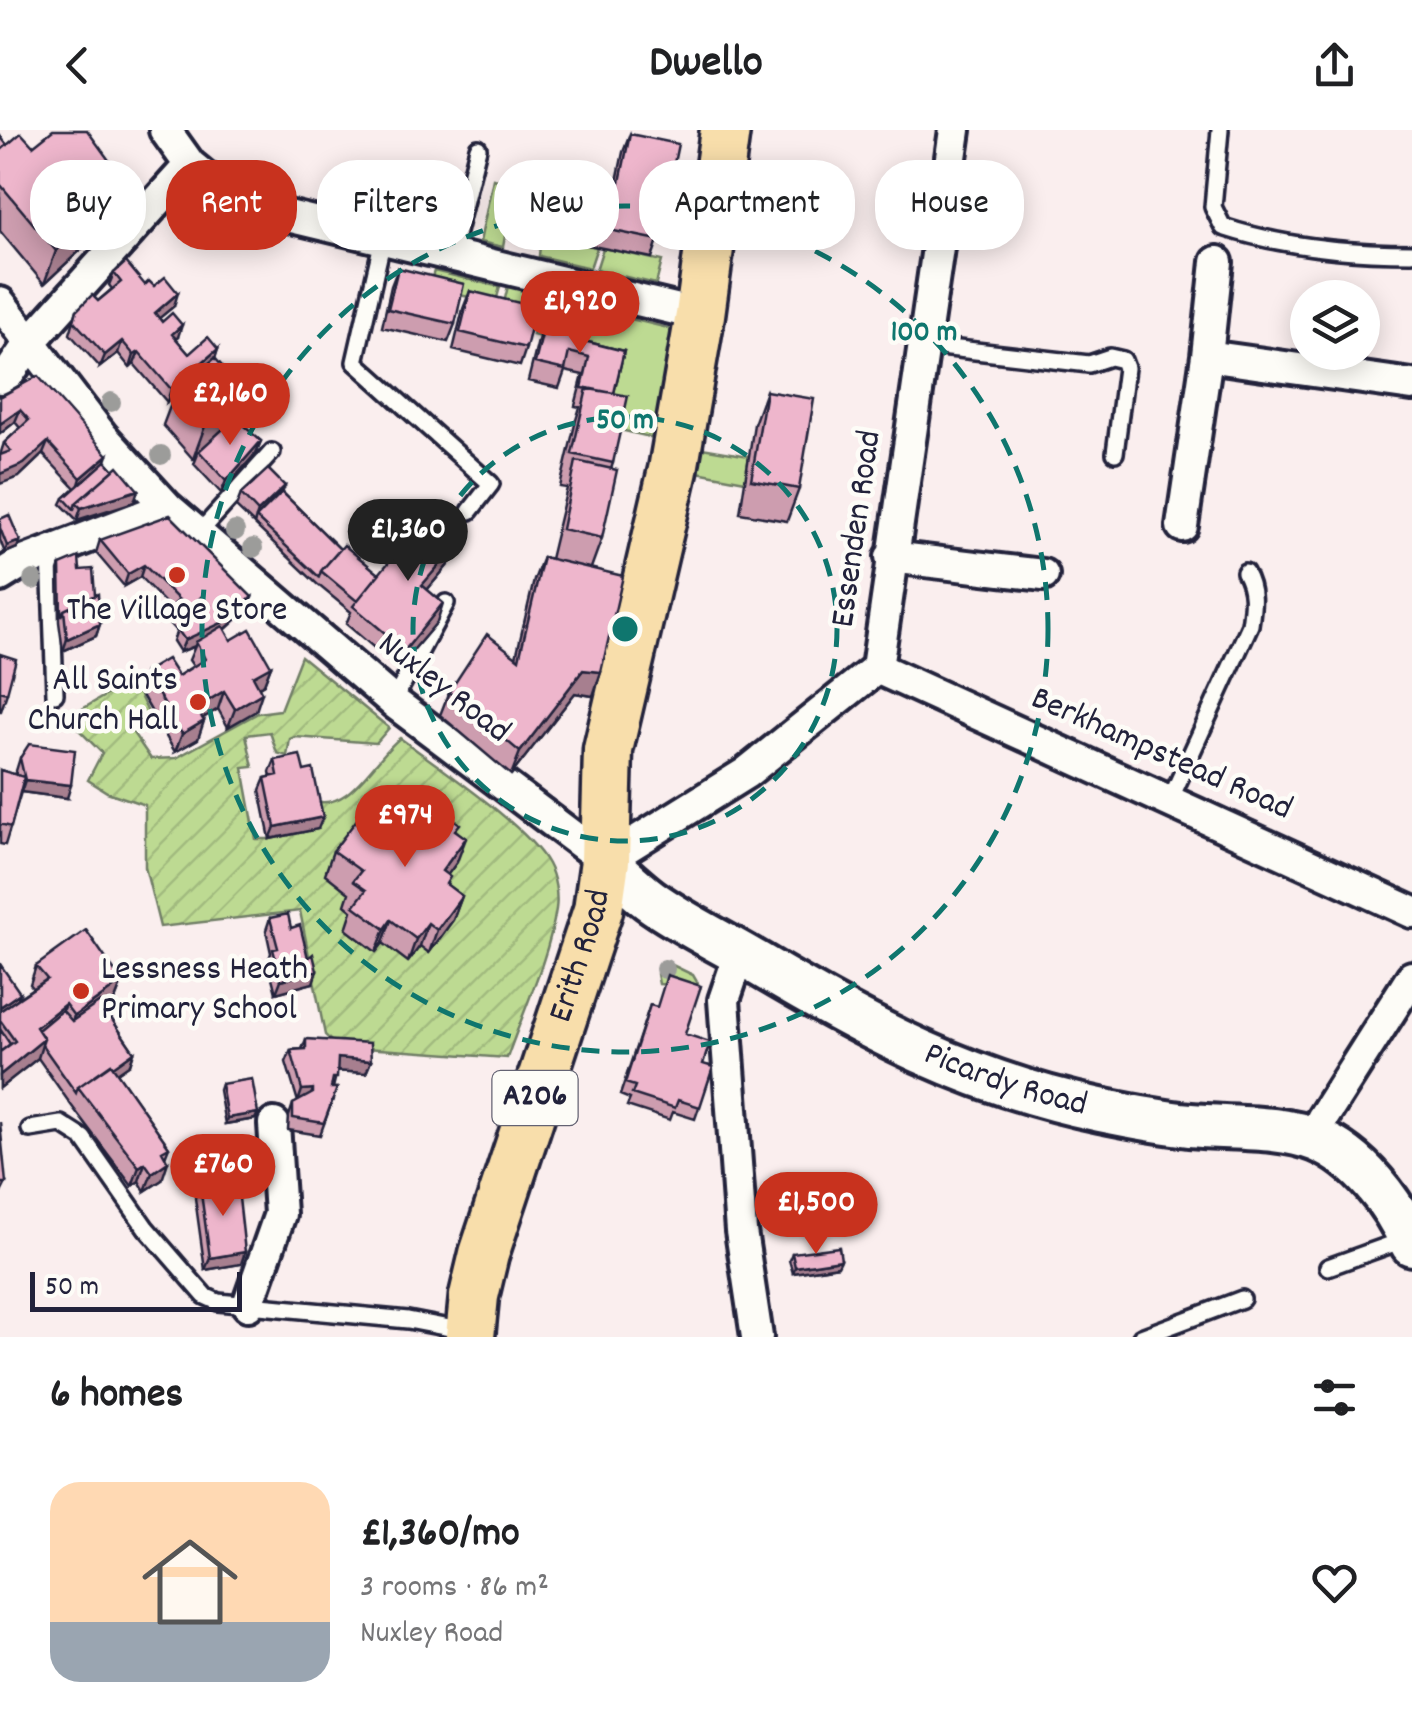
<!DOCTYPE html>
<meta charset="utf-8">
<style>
body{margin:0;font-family:Dekko,sans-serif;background:#f6f6f6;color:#202124;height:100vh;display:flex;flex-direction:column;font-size:38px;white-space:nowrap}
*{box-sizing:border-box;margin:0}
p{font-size:32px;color:#757577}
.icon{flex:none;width:55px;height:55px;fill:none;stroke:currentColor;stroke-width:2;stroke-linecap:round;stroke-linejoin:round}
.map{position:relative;height:1207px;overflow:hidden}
.details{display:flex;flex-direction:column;background:#fff;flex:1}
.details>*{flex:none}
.banner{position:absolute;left:30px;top:30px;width:1352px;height:90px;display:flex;gap:20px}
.tools{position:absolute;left:1290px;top:150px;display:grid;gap:20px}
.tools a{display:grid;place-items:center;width:90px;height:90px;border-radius:50%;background:#fff;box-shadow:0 5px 25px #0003;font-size:50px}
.scale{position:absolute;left:30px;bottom:25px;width:212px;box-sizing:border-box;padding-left:10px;border:5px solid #22223b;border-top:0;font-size:28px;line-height:35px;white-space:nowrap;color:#22223b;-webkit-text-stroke:8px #fdfcf7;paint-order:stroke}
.price{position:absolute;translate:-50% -85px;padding:0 22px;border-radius:35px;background:#c8321e;color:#fff;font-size:32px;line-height:65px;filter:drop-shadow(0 2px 5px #0008)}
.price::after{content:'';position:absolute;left:50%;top:60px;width:30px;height:22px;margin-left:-15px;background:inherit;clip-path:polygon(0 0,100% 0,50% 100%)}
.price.current{background:#222;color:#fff}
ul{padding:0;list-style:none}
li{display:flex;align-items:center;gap:30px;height:250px;padding:0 50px}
li span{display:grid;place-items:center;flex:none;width:280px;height:200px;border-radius:30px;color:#555}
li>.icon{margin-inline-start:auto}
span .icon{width:120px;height:120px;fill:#fffc;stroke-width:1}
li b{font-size:42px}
h2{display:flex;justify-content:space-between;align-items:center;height:120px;padding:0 50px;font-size:42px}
.pill{padding:0 35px;border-radius:40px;background:#fff;box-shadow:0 5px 25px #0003;font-size:35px;line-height:90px}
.pill.current{background:#c8321e;color:#fff}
header{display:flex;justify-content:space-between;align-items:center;height:130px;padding:0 50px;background:#fff;font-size:45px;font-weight:800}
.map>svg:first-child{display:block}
</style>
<header><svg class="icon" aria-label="back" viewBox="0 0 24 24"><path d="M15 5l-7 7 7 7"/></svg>Dwello<svg class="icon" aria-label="share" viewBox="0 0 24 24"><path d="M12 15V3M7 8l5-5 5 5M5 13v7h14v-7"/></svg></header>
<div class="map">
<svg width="1412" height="1207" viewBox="0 0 1412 1207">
<defs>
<pattern id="garden-furrows" width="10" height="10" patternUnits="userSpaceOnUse" patternTransform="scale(2.5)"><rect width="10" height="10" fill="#bdda92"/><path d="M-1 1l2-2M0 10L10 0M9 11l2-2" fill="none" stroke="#a2bb7f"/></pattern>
</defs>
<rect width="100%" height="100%" fill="#faeeee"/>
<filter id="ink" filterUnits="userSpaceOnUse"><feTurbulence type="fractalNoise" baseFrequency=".01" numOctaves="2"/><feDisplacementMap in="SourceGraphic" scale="20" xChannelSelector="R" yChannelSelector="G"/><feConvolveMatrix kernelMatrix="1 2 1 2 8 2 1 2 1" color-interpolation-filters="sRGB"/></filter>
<g filter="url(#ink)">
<path fill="#bdda92" stroke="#707e66" stroke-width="2.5" d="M 493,49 L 515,53 L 503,117 L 480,112 Z
M 541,105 L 597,117 L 590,138 L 539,126 Z
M 603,118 L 662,131 L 656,154 L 596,140 Z
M 434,141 L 500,157 L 496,171 L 464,166 L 431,150 Z
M 508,156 L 586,176 L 572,228 L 568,214 L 533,205 L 538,184 L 504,173 Z
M 602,182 L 668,198 L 675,208 L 654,308 L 603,296 L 580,230 L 591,185 L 601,188 Z
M 702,318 L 749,326 L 745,351 L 697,342 Z
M 664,831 L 693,845 L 700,857 L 659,854 L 657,844 Z"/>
<path fill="url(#garden-furrows)" stroke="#707e66" stroke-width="2.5" d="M 301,526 L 389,598 L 376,613 L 295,607 L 290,609 L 287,626 L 277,623 L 270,602 L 246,605 L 253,637 L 243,638 L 256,709 L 270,709 L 312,670 C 349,684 374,628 400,608 C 437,636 528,696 548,734 C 555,747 558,765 556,779 C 549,827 523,882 507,928 L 336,916 L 325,905 L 300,781 L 160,797 L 145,737 L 145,675 L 107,662 L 88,650 L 102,623 L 72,593 L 72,585 L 132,550 L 149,584 L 129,597 L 151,629 L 176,628 L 258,583 L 280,580 Z"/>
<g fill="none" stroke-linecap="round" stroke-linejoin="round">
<defs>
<path id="service" d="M 1220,0 L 1213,77 L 1223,97 C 1284,117 1349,123 1412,123
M 383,109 L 355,232 L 491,354 L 470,381
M 451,126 L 478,18
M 923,215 L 1089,234 L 1110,227 L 1123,230 L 1126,238 L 1115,323
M 198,404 L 272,322
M 50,422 L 55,564
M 393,572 L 446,473
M 1170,670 L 1250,495 C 1253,475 1255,460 1245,442
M 30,999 L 61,994 L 83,1008 L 146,1098 L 205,1166 L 218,1172 L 408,1190 L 465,1201
M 1328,1137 L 1406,1109
M 1141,1207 L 1242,1169"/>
<path id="minor" d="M 165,0 L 190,35 L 238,74 L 700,185
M 0,173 L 102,306 L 167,377 L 396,574 L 605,731 L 746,643 L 877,538 L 955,0
M 1207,226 L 1217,132
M 0,248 L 10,242 L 31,211 L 190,35
M 1182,396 L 1207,226 L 1412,255
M 891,427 L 1043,445
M 0,446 L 21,433 L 167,377
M 877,538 L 1412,782
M 740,823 L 724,870 L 741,1101 L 757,1207
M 1316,1010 L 1322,989 L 1412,847
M 248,1175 L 280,1084 L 274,994"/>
<g id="secondary">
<path id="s1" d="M 605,731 C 620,744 634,758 650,770 C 683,794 720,811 755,832 C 869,900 968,953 1100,980 C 1129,986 1160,992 1190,995 C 1230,999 1279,995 1317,1010 C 1360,1028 1394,1073 1412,1114"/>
</g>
<g id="primary">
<path id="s2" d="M 470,1207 L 474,1166 L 484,1124 L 598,780 L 605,731 L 608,620 L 673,340 L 700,185 L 725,0"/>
</g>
</defs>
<use href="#service" stroke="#22223b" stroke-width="22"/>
<use href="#minor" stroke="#22223b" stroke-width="38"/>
<use href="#secondary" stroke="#22223b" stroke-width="50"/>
<use href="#primary" stroke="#22223b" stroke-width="55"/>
<use href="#service" stroke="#fdfcf7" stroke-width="15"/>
<use href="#minor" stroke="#fdfcf7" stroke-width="30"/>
<use href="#secondary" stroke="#fdfcf7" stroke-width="42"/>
<use href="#primary" stroke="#f8deab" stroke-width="48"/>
</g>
<g fill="#9c9c9a">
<circle cx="111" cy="272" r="10"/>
<circle cx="161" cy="325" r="10"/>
<circle cx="235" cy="401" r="10"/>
<circle cx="253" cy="418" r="10"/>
<circle cx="33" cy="450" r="10"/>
<circle cx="665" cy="839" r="10"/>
</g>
<path fill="#cd9daf" stroke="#22223b" stroke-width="2.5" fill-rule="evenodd" d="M 630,4 L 658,110 L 652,128 L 509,99 L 519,50 L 526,32 L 617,51 L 623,22 Z
M 0,6 L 7,15 L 33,16 L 127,55 L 115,88 L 44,154 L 0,101 Z
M 398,138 L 455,194 L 448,212 L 382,197 L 391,156 Z
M 114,143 L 145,155 L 174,176 L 159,188 L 178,207 L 176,209 L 189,224 L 218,219 L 215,228 L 233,290 L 261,311 L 256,323 L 221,363 L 194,334 L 198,324 L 193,329 L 163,295 L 174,266 L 167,272 L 134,234 L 130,238 L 118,223 L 100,237 L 70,204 L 77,180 L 98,171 L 112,159 L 109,155 Z
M 470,161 L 526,218 L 520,236 L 453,220 L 463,179 Z
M 546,189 L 572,208 L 624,221 L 614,263 L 613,333 L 611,339 L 602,408 L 591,438 L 601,542 L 593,566 L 575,563 L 511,645 L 440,585 L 449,562 L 516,527 L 534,450 L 543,427 L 550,429 L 567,358 L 560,357 L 576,290 L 580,277 L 575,276 L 583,245 L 565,241 L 559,258 L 528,251 L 539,207 Z
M 766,261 L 799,359 L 787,391 L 740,383 L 754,294 Z
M 0,267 L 106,331 L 114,340 L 138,360 L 134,372 L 77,390 L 61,374 L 64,368 L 75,358 L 43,324 L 19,347 L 0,325 L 4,313 L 20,298 L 15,292 L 0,304 Z
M 285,356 L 282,362 L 340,419 L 379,444 L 460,411 L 453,429 L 427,460 L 437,492 L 398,538 L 346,494 L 351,482 L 317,454 L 236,377 L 241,364 Z
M 0,389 L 20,411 L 17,418 L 5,423 L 0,410 Z
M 100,410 L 252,467 L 248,479 L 225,500 L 231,510 L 271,536 L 264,554 L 259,557 L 256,581 L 228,597 L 218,579 L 203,588 L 198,609 L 175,622 L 139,560 L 145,542 L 178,546 L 193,536 L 189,530 L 195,516 L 180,522 L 173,511 L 177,500 L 176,501 L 166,490 L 170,478 L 140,447 L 124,456 L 96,423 ZM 197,479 L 200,482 L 178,498 Z
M 60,435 L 80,440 L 95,465 L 100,494 L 96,506 L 63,521 L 59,492 L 58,441 Z
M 0,524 L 7,563 L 1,581 L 0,581 Z
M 20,628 L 67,668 L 21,662 L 5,715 L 0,714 L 0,640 L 17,645 L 16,641 Z
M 275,630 L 318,699 L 270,709 L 260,660 L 265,648 L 271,647 L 270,642 Z
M 390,693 L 385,709 L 395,717 L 457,702 L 457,732 L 447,745 L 447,755 L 462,766 L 453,790 L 429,823 L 420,816 L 408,832 L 383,813 L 376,822 L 346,799 L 352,781 L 345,775 L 349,763 L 325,744 L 333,721 Z
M 270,788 L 291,798 L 313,853 L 276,863 L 268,832 L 271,823 L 266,800 Z
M 0,834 L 18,868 L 33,858 L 30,854 L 36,836 L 122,852 L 115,870 L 104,878 L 134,922 L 130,934 L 117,943 L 169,1017 L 165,1027 L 162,1050 L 145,1061 L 139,1051 L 132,1056 L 71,975 L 38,928 L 0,958 Z
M 650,875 L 685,904 L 703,934 L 713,937 L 695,989 L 673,982 L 670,990 L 627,976 L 630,969 L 620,965 Z
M 306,909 L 371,931 L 366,943 L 337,941 L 333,958 L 337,958 L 320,1005 L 288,1000 L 289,986 L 293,974 L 298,972 L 286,932 L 291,920 L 302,919 Z
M 221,954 L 258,983 L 255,989 L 225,994 L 219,960 Z
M 200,1056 L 245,1122 L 241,1134 L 205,1140 L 195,1068 Z
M 792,1123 L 838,1136 L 793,1143 L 789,1130 Z"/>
<path fill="#a77f8f" stroke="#22223b" stroke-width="2.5" d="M 127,55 L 115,88 L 44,154 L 56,121 Z
M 178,163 L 174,176 L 150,196 L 155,183 Z
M 182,195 L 178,207 L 167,216 L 172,204 Z
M 122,211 L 118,223 L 100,237 L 105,225 Z
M 218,219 L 214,232 L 175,262 L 174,266 L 167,272 L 171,259 Z
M 139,222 L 134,234 L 130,238 L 134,225 Z
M 244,261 L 232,294 L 199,321 L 193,329 L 205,296 Z
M 20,280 L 15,292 L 0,304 L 0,294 Z
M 261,311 L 256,323 L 221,363 L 226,351 Z
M 48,312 L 43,324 L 19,347 L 0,354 L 0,344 Z
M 108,325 L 104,337 L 77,361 L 81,348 Z
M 285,356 L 280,368 L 256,388 L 254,394 L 258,382 Z
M 138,360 L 134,372 L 77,390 L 81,378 Z
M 20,411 L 17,418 L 5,423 L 7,416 Z
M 460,411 L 453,429 L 416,473 L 422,455 Z
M 144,435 L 140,447 L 124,456 L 128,444 Z
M 201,467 L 197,479 L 176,501 L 180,488 Z
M 252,467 L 248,479 L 221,503 L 196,512 L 195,516 L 180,522 L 185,510 Z
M 443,473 L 437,492 L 398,538 L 405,520 Z
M 100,494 L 96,506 L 63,521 L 67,509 Z
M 271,536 L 264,554 L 246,564 L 253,546 Z
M 583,540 L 601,542 L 593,566 L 575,563 L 511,645 L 520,622 Z
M 224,561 L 218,579 L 190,596 L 196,578 Z
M 262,563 L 256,581 L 228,597 L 235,579 Z
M 204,591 L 198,609 L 175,622 L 182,604 Z
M 25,650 L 71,655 L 67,668 L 21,662 Z
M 323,687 L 318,699 L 270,709 L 275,697 Z
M 466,708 L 457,732 L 433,765 L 442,741 Z
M 462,766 L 453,790 L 429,823 L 437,800 Z
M 391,790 L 383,813 L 376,822 L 385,799 Z
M 428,793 L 420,816 L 408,832 L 416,809 Z
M 317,841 L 313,853 L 276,863 L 281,850 Z
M 122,852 L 115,870 L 67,904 L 74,886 Z
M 20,863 L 12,886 L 0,890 L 0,877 Z
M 65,874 L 58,892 L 38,908 L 36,897 Z
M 44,909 L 38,928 L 0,958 L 0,945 Z
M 134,922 L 130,934 L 84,966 L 80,960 Z
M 338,928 L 371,931 L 366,943 L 333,941 Z
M 313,959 L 309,972 L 298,972 L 302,960 Z
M 258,983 L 255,989 L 225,994 L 227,988 Z
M 168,1032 L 162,1050 L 145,1061 L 152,1043 Z
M 145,1033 L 139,1051 L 132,1056 L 139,1037 Z
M 0,1053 L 6,1053 L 0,1065 Z
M 245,1122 L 241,1134 L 205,1140 L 210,1128 Z
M 841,1130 L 838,1136 L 793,1143 L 795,1137 Z"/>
<path fill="#eeb6cc" stroke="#22223b" stroke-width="2.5" d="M 53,0 L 87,0 L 127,55 L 56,121 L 0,54 L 0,21 L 21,3 L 33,16 Z
M 630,4 L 678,14 L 658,110 L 516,81 L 526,32 L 620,52 Z
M 0,6 L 7,15 L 0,21 Z
M 126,132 L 145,155 L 149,151 L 154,156 L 165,147 L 178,163 L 155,183 L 162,192 L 172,183 L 182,195 L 172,204 L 189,224 L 208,207 L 218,219 L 171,259 L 139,222 L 134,225 L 122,211 L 105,225 L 74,191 L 77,180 L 92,165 L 98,171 L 121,152 L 114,143 Z
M 398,138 L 464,154 L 455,194 L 388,179 Z
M 470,161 L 536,177 L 526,218 L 460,202 Z
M 546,189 L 576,196 L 572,208 L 624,221 L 614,263 L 582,258 L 589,227 L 569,222 L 565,240 L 535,233 Z
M 215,228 L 244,261 L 205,296 L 175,262 Z
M 38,246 L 108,325 L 81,348 L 48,312 L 24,334 L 0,344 L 0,325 L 11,321 L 4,313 L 29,290 L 20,280 L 0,294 L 0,267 Z
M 587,258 L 628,266 L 613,333 L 572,324 Z
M 766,261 L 814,269 L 799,359 L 751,350 Z
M 235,288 L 261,311 L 226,351 L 199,321 Z
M 106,331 L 114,340 L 76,373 L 74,379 L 64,368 Z
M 576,331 L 617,340 L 602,408 L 562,399 Z
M 118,336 L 138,360 L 81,378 L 76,373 Z
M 268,339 L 285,356 L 258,382 L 241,364 Z
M 282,362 L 340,419 L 321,441 L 319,447 L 256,388 Z
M 428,384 L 460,411 L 422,455 L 443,473 L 405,520 L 353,476 Z
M 9,385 L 20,411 L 7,416 L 0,398 L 0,389 Z
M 170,385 L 252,467 L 226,491 L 185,510 L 177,499 L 210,475 L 201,467 L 180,488 L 170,478 L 179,470 L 144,435 L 128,444 L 100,410 Z
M 344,415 L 379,444 L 357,471 L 321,441 Z
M 79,427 L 80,440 L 93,439 L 95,465 L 64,480 L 61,486 L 60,435 Z
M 543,427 L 623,446 L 601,542 L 583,540 L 520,622 L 449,562 L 487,504 L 519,529 Z
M 98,464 L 100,494 L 67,509 L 64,480 Z
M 223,496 L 231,510 L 250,499 L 271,536 L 253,546 L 262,563 L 235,579 L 224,561 L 196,578 L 204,591 L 182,604 L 145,542 L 167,529 L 178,546 L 205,529 L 196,512 Z
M 0,524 L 16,529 L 7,563 L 0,561 Z
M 29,614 L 75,620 L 71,655 L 25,650 L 20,628 Z
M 300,625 L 304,641 L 313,639 L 323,687 L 275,697 L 265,648 L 278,645 L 275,630 Z
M 0,640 L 24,647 L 11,697 L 0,694 Z
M 430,671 L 460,694 L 455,700 L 466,708 L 442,741 L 450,747 L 446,754 L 462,766 L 437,800 L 428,793 L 416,809 L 391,790 L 385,799 L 354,776 L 366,760 L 353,751 L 361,741 L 333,721 L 358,688 L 364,693 L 373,681 L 390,693 L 381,706 L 395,717 Z
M 288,784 L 291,798 L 300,795 L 308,828 L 313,824 L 317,841 L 281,850 L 273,819 L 278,818 L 270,788 Z
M 86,800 L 122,852 L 74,886 L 65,874 L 36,897 L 44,909 L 0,945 L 0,922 L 15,911 L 0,890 L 0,881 L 47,849 L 36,836 Z
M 0,834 L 20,863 L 0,877 Z
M 667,845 L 701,856 L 685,904 L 710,912 L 703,934 L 713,937 L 700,977 L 678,970 L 675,978 L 632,964 L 635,956 L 625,953 L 650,875 L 657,877 Z
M 100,872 L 134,922 L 113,937 L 111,934 L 78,957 L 76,963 L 42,915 L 44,909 L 38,900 L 62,880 L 72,891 Z
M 0,899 L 10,914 L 0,922 Z
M 306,909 L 370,913 L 371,931 L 338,928 L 337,948 L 333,948 L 331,958 L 337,958 L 324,993 L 293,988 L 293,974 L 313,963 L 313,959 L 302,960 L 291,920 L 306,919 Z
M 111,934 L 169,1017 L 162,1021 L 168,1032 L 152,1043 L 145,1033 L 139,1037 L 78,957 Z
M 252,949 L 258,983 L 227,988 L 221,954 Z
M 0,992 L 6,1053 L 0,1053 Z
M 237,1050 L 245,1122 L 210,1128 L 200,1056 Z
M 839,1117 L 841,1130 L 795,1137 L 792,1123 Z"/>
</g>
<g fill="none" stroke="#0f766e" stroke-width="5" stroke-dasharray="18 12">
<circle cx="625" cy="499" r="212"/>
<circle cx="625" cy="499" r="423"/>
</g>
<g fill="#c8321e" stroke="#fdfcf7" stroke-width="4">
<circle cx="177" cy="445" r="10"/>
<circle cx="198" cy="572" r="10"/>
<circle cx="81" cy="861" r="10"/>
</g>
<g text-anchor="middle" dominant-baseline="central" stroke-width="9" stroke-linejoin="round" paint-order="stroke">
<rect fill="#fdfcf7" stroke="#646373" stroke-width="2.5" x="492.5" y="941" width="85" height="54" rx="8"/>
<g font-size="32" font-weight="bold" fill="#22223b">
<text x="535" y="968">A206</text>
</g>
<g font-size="35" fill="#22223b" stroke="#fdfcf7">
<text transform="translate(858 399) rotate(-82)">Essenden Road</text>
<text transform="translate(443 559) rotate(38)">Nuxley Road</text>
<text transform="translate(1161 625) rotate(24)">Berkhampstead Road</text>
<text stroke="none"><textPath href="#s2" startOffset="398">Erith Road</textPath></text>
<text stroke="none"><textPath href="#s1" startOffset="460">Picardy Road</textPath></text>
</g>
<g font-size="35" fill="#22223b" stroke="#fdfcf7">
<text x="177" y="482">The Village Store</text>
<text x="178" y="552" text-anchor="end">All Saints<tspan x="178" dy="40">Church Hall</tspan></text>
<text x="101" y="841" text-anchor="start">Lessness Heath<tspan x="101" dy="40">Primary School</tspan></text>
</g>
</g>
<circle cx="625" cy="499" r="15" fill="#0f766e" stroke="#fdfcf7" stroke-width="5"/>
<g font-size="30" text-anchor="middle" font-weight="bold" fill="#0f766e" stroke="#fdfcf7" stroke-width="9" stroke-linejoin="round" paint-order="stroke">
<text x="924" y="210">100 m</text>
<text x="625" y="298">50 m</text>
</g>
</svg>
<div class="tools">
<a><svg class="icon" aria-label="layers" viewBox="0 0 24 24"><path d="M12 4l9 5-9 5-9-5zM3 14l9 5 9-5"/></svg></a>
</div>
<div class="scale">50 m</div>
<b class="price" style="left:580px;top:226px">£1,920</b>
<b class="price" style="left:230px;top:318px">£2,160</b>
<b class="price current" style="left:408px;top:454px">£1,360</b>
<b class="price" style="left:405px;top:740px">£974</b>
<b class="price" style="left:223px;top:1089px">£760</b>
<b class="price" style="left:816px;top:1127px">£1,500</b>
<div class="banner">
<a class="pill">Buy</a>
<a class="pill current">Rent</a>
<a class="pill">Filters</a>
<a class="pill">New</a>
<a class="pill">Apartment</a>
<a class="pill">House</a>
</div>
</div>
<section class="details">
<h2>6 homes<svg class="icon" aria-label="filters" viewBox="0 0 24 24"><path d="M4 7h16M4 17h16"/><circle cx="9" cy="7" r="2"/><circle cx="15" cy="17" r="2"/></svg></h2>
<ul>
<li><span style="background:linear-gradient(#ffd9b3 70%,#9aa5b1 0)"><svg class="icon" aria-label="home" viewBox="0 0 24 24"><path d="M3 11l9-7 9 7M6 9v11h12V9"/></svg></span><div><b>£1,360/mo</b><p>3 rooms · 86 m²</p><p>Nuxley Road</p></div><svg class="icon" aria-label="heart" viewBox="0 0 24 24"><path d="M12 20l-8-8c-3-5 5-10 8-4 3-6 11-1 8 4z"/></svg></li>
</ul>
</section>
